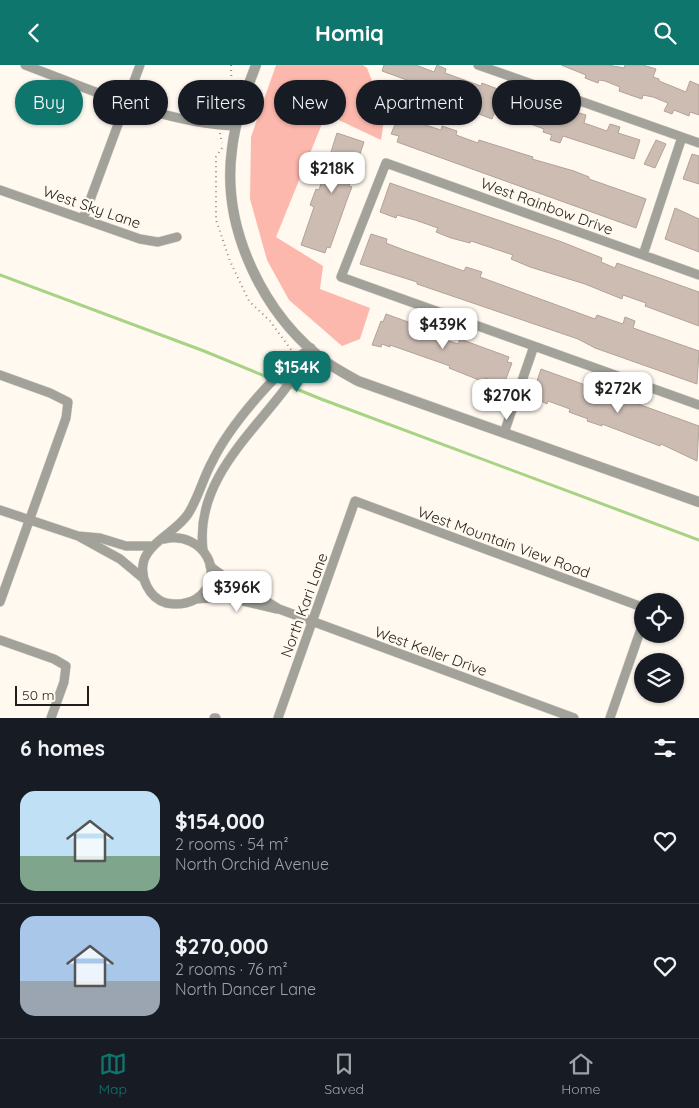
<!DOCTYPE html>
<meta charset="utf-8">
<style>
body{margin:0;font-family:Quicksand,sans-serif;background:#20242c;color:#f1f3f6;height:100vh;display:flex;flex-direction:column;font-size:19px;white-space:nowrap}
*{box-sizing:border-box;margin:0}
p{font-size:16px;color:#9ea1a6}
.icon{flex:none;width:28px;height:28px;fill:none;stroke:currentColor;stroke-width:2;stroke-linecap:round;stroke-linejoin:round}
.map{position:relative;height:653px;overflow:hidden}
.sheet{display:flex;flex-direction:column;background:#171b24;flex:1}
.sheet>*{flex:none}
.hud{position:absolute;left:15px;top:15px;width:670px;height:45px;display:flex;gap:10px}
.tools{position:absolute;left:634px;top:528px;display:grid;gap:10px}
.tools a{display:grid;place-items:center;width:50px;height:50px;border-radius:50%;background:#171b24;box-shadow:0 1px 4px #0004;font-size:25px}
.scale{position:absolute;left:15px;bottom:12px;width:74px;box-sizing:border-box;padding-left:5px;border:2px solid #211d18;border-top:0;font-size:14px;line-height:18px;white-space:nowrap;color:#211d18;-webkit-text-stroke:4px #fff9f0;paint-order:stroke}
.price{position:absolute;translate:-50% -42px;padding:0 11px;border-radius:10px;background:#fff;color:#222;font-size:16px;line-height:32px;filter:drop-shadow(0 1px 2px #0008)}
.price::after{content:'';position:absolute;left:50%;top:30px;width:15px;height:11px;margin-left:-8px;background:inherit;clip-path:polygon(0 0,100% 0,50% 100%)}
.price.current{background:#0f766e;color:#fff}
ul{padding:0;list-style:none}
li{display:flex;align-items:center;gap:15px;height:125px;padding:0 20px}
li+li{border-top:1px solid #363941}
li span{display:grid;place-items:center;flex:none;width:140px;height:100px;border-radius:15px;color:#555}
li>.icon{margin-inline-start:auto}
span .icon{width:60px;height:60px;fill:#fffc;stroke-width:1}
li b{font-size:21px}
h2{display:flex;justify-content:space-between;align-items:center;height:60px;padding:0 20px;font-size:21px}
.pill{padding:0 18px;border-radius:22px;background:#171b24;box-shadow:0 1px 4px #0004;font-size:18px;line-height:45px}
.pill.current{background:#0f766e;color:#fff}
header{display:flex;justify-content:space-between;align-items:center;height:65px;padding:0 20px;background:#0f766e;color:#fff;font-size:22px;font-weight:700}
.tabs{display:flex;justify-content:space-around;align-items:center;height:70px;border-top:1px solid #363941;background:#171b24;font-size:14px;color:#9ea1a6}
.tabs a{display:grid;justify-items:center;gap:2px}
.tabs .current{color:#0f766e}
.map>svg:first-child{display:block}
</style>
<header><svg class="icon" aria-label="back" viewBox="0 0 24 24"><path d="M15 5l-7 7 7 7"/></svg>Homiq<svg class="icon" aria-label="search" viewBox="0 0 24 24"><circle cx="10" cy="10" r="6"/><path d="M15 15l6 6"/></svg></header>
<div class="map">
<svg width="699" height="653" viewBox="0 0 699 653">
<rect width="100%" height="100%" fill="#fff9f0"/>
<path fill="#fdb8ad" d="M 276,0 L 363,0 L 367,3 L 385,49 L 381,75 L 326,49 L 276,172 L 323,201 L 320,224 L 370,243 L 360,274 L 342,281 L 289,235 L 267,195 L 250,134 L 251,72 Z"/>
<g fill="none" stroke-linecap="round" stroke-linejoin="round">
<path stroke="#a7d385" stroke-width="3" d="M 0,210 L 204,286 L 321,334 L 699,475"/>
</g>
<path fill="#ccbcb2" stroke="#b2a399" d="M 384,0 L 416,0 L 434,7 L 437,0 L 446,4 L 445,8 L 481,21 L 482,18 L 516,31 L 518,26 L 528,29 L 525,39 L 555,50 L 556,48 L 561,49 L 563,43 L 586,50 L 584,58 L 607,66 L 610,59 L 620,62 L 618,68 L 640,75 L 634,94 L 563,71 L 560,78 L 550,75 L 552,70 L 543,67 L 544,64 L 495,46 L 492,54 L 471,46 L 475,37 L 449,28 L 445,39 L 425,32 L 429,23 L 382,6 Z
M 561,0 L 608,0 L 624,3 L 625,0 L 643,0 L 656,4 L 653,12 L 659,14 L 659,16 L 686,27 L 690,16 L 699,20 L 699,50 L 690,47 L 689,51 L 674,45 L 672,49 L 664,46 L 668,38 L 653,32 L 643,30 L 642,34 L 633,31 L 619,26 L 620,22 L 605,16 L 599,15 L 598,18 L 585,13 L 586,10 Z
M 402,43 L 419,49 L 416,57 L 441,65 L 442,61 L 457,66 L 456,70 L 478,78 L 479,75 L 517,87 L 533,92 L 532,94 L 574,106 L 589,112 L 589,114 L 646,134 L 636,163 L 397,77 L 399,71 L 391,69 Z
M 337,68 L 364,77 L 349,121 L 352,122 L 348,132 L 330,183 L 327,182 L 325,188 L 301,180 L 314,142 L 310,140 L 316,124 L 319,125 Z
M 656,75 L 666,79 L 655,103 L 644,99 Z
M 692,89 L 699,91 L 699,119 L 683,114 Z
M 390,118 L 562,177 L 602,193 L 601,197 L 615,203 L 617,198 L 699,227 L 699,261 L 645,241 L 646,238 L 623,230 L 622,234 L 585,219 L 530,202 L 511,194 L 513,190 L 471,176 L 470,178 L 451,173 L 436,167 L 438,163 L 415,155 L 397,150 L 396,153 L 380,147 Z
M 675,143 L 699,154 L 699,187 L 665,174 Z
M 371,169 L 387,174 L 386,178 L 404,185 L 464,206 L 466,202 L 482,207 L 480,212 L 595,254 L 597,250 L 623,259 L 625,252 L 635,256 L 633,263 L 699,286 L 697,319 L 595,283 L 578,274 L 417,219 L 417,217 L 360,199 Z
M 386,249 L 444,270 L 443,274 L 458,279 L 460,274 L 509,292 L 507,297 L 512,298 L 504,319 L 485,313 L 484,317 L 449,303 L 450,301 L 390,280 L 390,282 L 382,279 L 381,282 L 372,280 L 381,256 L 383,257 Z
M 541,304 L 699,361 L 697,396 L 661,379 L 660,381 L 602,359 L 602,361 L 587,356 L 588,354 L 569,347 L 570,344 L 548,336 L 547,339 L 539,335 L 537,339 L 530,337 Z"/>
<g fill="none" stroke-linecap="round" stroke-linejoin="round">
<defs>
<path id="minor" d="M 25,0 C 92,25 163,58 236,61
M 478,0 L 699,78
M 0,125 L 140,174 L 158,177 L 177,172
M 83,154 L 140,0
M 643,190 L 682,72
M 699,210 L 386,98 L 341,212 L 699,340
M 0,310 L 50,328 L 68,337 L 66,353 L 0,537
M 504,368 L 534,281
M 0,445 L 78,471 L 100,473 L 126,481 L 153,481
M 80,472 L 120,494 L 144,514
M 164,474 C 204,465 229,512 196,534 C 187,539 176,540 166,538 C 149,533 139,512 144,495 C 151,476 177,466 188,449 C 198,434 203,413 212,397 C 230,360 277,305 311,283
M 203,485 C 193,401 279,351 311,283
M 210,501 C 231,519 256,529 279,544 L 574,653
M 196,534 L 226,532 L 277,544
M 0,575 L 54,594 L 66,601 L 64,617 L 51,653
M 214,653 L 216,653
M 278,653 L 355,436 L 642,542
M 610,653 L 642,561"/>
<path id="tertiary" d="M 256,0 C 246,26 235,56 232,84 C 221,164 264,252 329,299 C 338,305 349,311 358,316 L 699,437"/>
</defs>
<use href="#minor" stroke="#dbd6cd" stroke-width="10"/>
<use href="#tertiary" stroke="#dbd6cd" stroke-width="11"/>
<path stroke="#938e87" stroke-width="2" stroke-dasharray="1 4" stroke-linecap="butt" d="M 231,0 L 232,35
M 220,68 L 222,78
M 222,83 L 216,92 L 216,155 L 230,196 L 249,236 L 270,256 L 292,286"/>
<use href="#minor" stroke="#a2a29b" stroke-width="9"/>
<use href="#tertiary" stroke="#a2a29b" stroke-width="10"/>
</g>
<g text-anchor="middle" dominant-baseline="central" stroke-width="4.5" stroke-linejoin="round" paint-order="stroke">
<g font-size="15" fill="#211d18" stroke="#fff9f0">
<text transform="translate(547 141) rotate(20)">West Rainbow Drive</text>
<text transform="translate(92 142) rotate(19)">West Sky Lane</text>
<text transform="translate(504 477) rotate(20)">West Mountain View Road</text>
<text transform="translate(304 540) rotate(-70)">North Kari Lane</text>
<text transform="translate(431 586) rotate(20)">West Keller Drive</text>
</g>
</g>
</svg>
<div class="tools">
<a><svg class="icon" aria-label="locate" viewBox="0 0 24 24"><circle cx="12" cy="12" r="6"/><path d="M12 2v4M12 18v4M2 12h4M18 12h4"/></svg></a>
<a><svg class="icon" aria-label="layers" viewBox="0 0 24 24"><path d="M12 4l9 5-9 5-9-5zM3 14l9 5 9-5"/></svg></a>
</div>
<div class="scale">50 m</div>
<b class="price" style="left:332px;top:129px">$218K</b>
<b class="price" style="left:443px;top:285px">$439K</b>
<b class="price current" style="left:297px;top:328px">$154K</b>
<b class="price" style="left:618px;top:349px">$272K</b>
<b class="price" style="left:507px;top:356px">$270K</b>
<b class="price" style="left:237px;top:548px">$396K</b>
<div class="hud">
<a class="pill current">Buy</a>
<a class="pill">Rent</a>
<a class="pill">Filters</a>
<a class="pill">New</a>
<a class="pill">Apartment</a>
<a class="pill">House</a>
</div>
</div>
<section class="sheet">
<h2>6 homes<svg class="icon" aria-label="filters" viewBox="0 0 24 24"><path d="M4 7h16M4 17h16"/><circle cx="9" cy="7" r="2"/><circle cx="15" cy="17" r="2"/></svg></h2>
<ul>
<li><span style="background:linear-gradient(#bfe0f5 65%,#7fa58c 0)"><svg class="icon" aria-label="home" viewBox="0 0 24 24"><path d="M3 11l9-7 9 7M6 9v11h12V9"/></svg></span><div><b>$154,000</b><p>2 rooms · 54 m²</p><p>North Orchid Avenue</p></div><svg class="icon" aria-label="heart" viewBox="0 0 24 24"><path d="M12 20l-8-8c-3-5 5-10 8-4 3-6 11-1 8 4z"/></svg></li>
<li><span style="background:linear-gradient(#a9c7e8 65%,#9aa5b1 0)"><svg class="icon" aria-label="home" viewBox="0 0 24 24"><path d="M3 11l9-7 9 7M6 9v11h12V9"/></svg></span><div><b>$270,000</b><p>2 rooms · 76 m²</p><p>North Dancer Lane</p></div><svg class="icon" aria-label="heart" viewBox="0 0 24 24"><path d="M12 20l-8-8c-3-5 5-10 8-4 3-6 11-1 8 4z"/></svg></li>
</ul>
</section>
<nav class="tabs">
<a class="current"><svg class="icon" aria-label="map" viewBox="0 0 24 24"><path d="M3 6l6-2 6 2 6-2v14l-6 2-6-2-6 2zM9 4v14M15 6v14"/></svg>Map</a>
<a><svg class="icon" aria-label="saved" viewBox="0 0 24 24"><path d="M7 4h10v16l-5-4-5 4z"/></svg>Saved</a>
<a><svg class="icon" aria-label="home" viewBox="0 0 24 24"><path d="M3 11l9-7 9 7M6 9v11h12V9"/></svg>Home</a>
</nav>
